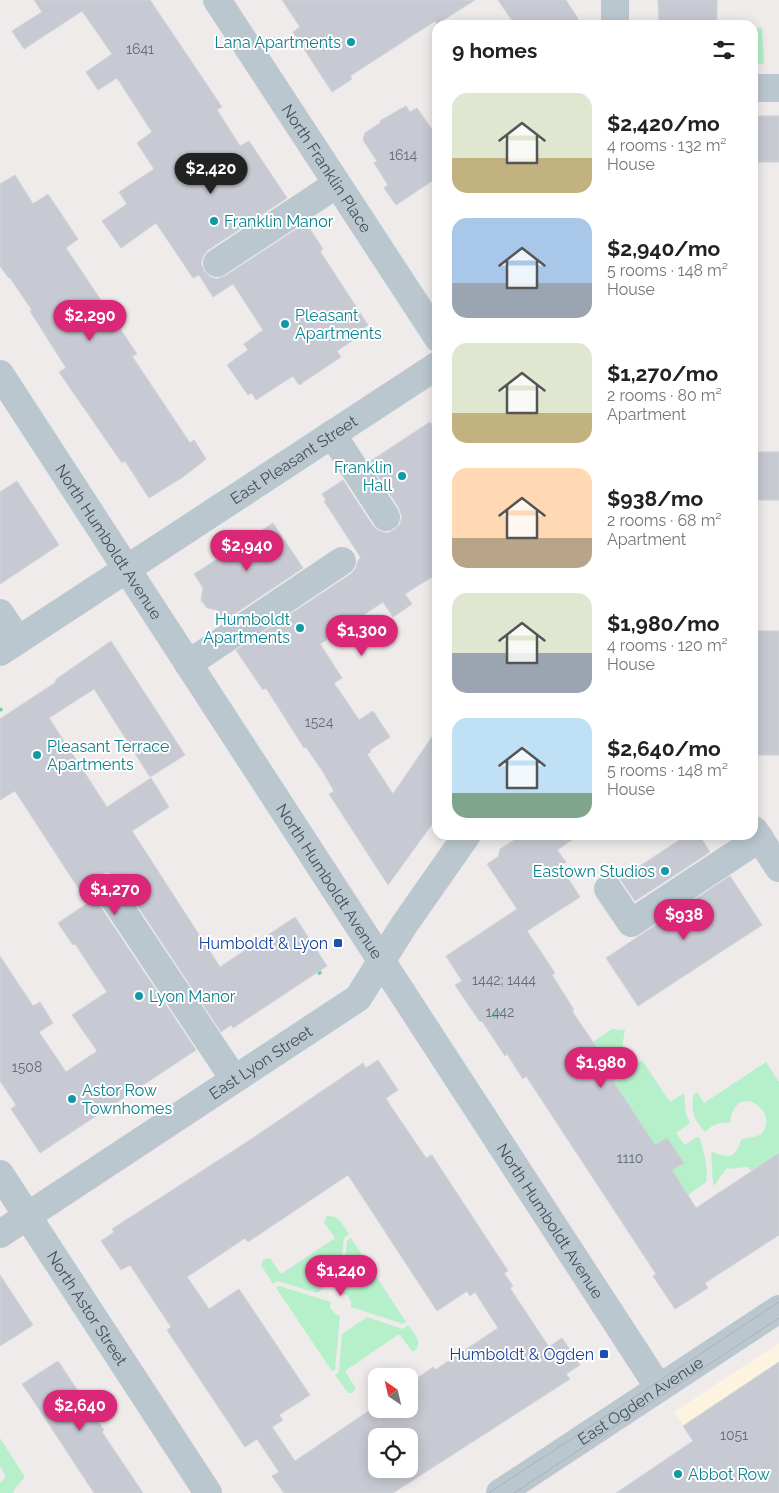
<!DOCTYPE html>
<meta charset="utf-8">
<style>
body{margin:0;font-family:Raleway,sans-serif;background:#f6f6f6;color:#222;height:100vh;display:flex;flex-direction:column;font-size:19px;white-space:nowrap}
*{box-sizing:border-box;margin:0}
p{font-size:16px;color:#767676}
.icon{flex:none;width:28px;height:28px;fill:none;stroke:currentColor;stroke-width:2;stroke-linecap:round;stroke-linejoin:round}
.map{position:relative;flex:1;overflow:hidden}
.details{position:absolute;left:432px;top:20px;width:326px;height:820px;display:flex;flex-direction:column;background:#fff;border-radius:15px;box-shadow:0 2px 12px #0003}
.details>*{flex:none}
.needle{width:32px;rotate:326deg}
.fabs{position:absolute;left:368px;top:1368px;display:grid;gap:10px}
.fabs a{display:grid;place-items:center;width:50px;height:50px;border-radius:10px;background:#fff;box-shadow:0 2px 12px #0003;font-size:25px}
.price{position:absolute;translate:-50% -42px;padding:0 11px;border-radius:18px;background:#db2777;color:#fff;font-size:16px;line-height:32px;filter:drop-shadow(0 1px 2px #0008)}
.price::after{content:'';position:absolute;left:50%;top:30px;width:15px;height:11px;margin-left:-8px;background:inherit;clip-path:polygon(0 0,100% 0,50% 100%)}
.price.selected{background:#222;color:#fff}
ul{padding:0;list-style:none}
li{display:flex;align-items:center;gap:15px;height:125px;padding:0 20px}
li span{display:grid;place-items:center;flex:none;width:140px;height:100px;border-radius:15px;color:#555}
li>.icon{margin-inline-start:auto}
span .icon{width:60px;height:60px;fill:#fffc;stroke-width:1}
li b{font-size:21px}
h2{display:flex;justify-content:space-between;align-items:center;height:60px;padding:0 20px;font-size:21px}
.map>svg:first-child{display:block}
</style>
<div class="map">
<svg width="779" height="1493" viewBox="0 0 779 1493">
<rect width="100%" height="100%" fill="#efebeb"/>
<path fill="#fcf3e1" d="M 779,1343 L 779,1493 L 727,1493 L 674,1412 Z"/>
<path fill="#b6f0ca" d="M 754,28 L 762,28 L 764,64 L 754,64 Z
M 612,1029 L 625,1030 C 622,1047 621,1053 630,1068 L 642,1060 L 670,1102 L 684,1093 L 686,1114 L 690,1123 L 676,1133 L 685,1145 L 697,1137 L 700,1138 C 703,1152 709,1167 706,1182 L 688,1195 L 672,1170 L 683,1162 L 667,1138 L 655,1145 L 613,1081 L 625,1074 L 599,1060 L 591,1043 Z
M 766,1062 L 779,1082 L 779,1153 L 751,1171 L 748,1167 L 726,1169 L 714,1186 C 712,1181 712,1161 711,1153 L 713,1152 C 721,1155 730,1160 736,1151 C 739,1148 739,1144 741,1140 C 749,1136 756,1139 763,1132 C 779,1109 734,1081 730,1123 C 720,1121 712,1125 705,1132 C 694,1118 690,1113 694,1094 L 697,1092 L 704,1103 Z
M 327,1216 C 339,1215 343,1225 349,1234 L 344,1238 L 340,1276 L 317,1293 L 277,1281 L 273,1284 L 261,1265 L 263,1260 L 270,1258 L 281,1274 L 335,1238 L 324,1222 Z
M 351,1238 L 406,1322 L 403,1324 L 351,1307 L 351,1302 L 347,1295 L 342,1294 L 347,1241 Z
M 279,1286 L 331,1302 L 330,1307 L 335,1314 L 340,1316 L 335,1370 L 332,1371 L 276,1288 Z
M 367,1317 L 403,1329 L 408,1325 C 414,1334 424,1343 414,1351 L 412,1351 L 399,1334 L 345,1371 L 356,1389 L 352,1393 L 348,1393 L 335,1375 L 339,1372 L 342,1334 Z
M 0,1438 L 25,1477 L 13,1491 L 14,1493 L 0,1493 L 0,1483 L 6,1477 L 0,1466 Z"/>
<path fill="#c7cad2" stroke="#cfd2d8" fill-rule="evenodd" d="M 34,0 L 150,0 L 222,107 L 217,110 L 240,146 L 249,141 L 287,198 L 208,250 L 203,256 L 201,263 L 204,271 L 210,277 L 217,279 L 225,276 L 306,223 L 323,249 L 320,251 L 368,325 L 360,331 L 362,334 L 337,351 L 341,357 L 299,385 L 293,376 L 256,400 L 252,393 L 248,395 L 227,365 L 248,350 L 244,344 L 263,330 L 233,284 L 213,297 L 199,275 L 193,278 L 156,223 L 121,248 L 102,221 L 127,204 L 119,192 L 154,169 L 137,143 L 152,132 L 117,78 L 98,90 L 86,72 L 112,54 L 82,11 L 24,49 L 12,31 L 42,12 Z
M 282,0 L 475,0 L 437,24 L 435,21 L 350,76 L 352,79 L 332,92 L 293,32 L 300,27 Z
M 498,0 L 566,0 L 582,25 L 515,25 Z
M 658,0 L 717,0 L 717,25 L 659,25 Z
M 406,106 L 410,112 L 417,108 L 438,138 L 438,177 L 396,205 L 384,188 L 388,185 L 374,163 L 377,161 L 363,140 L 365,133 L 380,123 L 381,120 Z
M 754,116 L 779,116 L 779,162 L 754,162 Z
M 15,175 L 33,204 L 48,194 L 78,239 L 66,248 L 137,354 L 132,356 L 190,443 L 194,440 L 206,459 L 183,477 L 149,498 L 125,461 L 122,463 L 59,372 L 66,368 L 30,311 L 32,310 L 10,278 L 8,277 L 0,266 L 0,184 Z
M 430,422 L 438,434 L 438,573 L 405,594 L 412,604 L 393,617 L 383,602 L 320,644 L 342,678 L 334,683 L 359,720 L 373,711 L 390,737 L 370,750 L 371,752 L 367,754 L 393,794 L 438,728 L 438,816 L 388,885 L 329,794 L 334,791 L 323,772 L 306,747 L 304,748 L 266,688 L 263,690 L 236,650 L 351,574 L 356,568 L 358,560 L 361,558 L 324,501 L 326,500 L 322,494 L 343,480 L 373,526 L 379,531 L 387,533 L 394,530 L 400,524 L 402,517 L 399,508 L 369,462 Z
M 754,452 L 779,452 L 779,500 L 754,500 Z
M 17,481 L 59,545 L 0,584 L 0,492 Z
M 273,523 L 303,568 L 224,621 L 217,610 L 207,608 L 201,600 L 203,588 L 194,574 Z
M 754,631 L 779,631 L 779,755 L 755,755 Z
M 111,641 L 185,755 L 150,777 L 94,689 L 49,718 L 107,807 L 151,778 L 169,807 L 132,831 L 220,967 L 295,917 L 327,966 L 233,1028 L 231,1025 L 221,1032 L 120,879 L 113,874 L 106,872 L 99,875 L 93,882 L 92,889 L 94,897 L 196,1050 L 40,1153 L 11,1109 L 16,1105 L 0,1081 L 0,956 L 33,1006 L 40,1002 L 53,1023 L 39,1032 L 66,1072 L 97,1051 L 72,1015 L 107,992 L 75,944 L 73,945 L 58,923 L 88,903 L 15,791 L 0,800 L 0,719 L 56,682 L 55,680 Z
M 522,835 L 579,835 L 557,850 L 566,862 L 560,866 L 580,897 L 527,931 L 555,973 L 552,975 L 574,1010 L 572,1011 L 603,1057 L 611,1052 L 625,1074 L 613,1081 L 655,1145 L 667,1138 L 684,1163 L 672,1170 L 696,1208 L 779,1153 L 779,1235 L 705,1283 L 708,1288 L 675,1309 L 653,1276 L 656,1274 L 526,1076 L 523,1079 L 507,1054 L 505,1056 L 482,1021 L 480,1022 L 455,985 L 462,981 L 446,956 L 517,909 L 487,864 L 498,857 L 500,849 Z
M 687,835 L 699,835 L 710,852 L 635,901 L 620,879 Z
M 730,876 L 762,925 L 638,1006 L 606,958 Z
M 378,1060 L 398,1090 L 386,1098 L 388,1102 L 426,1158 L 432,1155 L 464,1204 L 508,1271 L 504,1273 L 513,1286 L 510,1288 L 549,1347 L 562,1338 L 580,1365 L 566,1374 L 570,1379 L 393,1493 L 284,1493 L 272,1476 L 279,1472 L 257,1439 L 245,1447 L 167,1330 L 171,1327 L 130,1265 L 121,1270 L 101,1241 L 114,1232 L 112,1229 L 253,1138 L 363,1063 L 366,1068 ZM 348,1175 L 437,1311 L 467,1291 L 470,1296 L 475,1292 L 498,1328 L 435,1370 L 433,1367 L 409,1384 L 409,1409 L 376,1409 L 376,1406 L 295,1461 L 272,1427 L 283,1420 L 279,1415 L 310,1395 L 239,1289 L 209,1309 L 187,1277 L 245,1238 L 248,1242 ZM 376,1436 L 409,1436 L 409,1469 L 376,1469 Z
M 0,1275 L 33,1325 L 0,1346 Z
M 58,1361 L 104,1430 L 102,1432 L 143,1493 L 94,1493 L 31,1397 L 22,1384 Z
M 779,1362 L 779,1493 L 616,1493 L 693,1441 L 683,1426 Z"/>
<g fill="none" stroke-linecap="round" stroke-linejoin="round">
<path stroke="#6dcf9a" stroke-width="3" stroke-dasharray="4 2.5" stroke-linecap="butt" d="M 0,708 L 2,711
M 318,974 L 323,971
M 493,1017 L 500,1012"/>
<g stroke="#bbc7cf" stroke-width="28">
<path id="s1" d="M 217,0 L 438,338"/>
<path d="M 615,25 L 615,0"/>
<path d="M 754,88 L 779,88"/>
<path d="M 217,263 L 337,184"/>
<path id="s2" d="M 0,374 L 659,1388"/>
<path d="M 332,434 L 386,517"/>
<path d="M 0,613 L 18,640"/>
<path id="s3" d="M 0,652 L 438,365"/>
<path d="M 188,664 L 342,561"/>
<path d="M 754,830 L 779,868"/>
<path d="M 107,888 L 234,1079"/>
<path d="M 608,889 L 631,923 L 760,838"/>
<path id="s4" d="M 0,1174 L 208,1493"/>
<path id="s5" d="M 0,1234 L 358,998 L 404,925 L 467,835"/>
<path id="s6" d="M 500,1493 L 779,1309"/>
</g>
<path stroke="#adb1b6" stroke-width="1" d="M 489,1493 L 779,1302
M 514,1493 L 779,1318"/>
</g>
<g fill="#0f9aa8" stroke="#fff" stroke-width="2">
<circle cx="351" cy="42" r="5"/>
<circle cx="214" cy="221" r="5"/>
<circle cx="285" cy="324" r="5"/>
<circle cx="402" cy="476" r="5"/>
<circle cx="300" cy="628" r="5"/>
<circle cx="37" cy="755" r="5"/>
<circle cx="665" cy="871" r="5"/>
<circle cx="139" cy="996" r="5"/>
<circle cx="72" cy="1099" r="5"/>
<circle cx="678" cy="1474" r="5"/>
</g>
<g fill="#1a4fb4" stroke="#fff" stroke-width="2">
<rect x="333" y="938" width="10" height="10" rx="2.5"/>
<rect x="599" y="1349" width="10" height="10" rx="2.5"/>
</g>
<g text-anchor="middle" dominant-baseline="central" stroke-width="4" stroke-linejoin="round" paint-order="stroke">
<g font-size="14" fill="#646e77">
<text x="140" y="49">1641</text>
<text x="403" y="155">1614</text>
<text x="319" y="722">1524</text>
<text x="504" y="980">1442; 1444</text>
<text x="500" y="1012">1442</text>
<text x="27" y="1067">1508</text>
<text x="630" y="1158">1110</text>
<text x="734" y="1435">1051</text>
</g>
<g font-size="16" fill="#0d838f" stroke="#fff" text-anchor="start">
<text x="341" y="42" text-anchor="end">Lana Apartments</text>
<text x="224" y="221">Franklin Manor</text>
<text x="295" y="315">Pleasant<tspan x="295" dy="18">Apartments</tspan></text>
<text x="392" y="467" text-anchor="end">Franklin<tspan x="392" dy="18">Hall</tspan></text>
<text x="290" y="619" text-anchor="end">Humboldt<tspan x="290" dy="18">Apartments</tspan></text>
<text x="47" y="746">Pleasant Terrace<tspan x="47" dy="18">Apartments</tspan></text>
<text x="655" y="871" text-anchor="end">Eastown Studios</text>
<text x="149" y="996">Lyon Manor</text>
<text x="82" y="1090">Astor Row<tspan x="82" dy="18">Townhomes</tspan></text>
<text x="688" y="1474">Abbot Row</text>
</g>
<g font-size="16" fill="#435059" stroke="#fff">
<text stroke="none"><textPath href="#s1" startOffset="201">North Franklin Place</textPath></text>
<text stroke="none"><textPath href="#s3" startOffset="351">East Pleasant Street</textPath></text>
<text stroke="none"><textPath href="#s2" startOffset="200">North Humboldt Avenue</textPath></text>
<text stroke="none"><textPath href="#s2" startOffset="605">North Humboldt Avenue</textPath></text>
<text stroke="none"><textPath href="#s5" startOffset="312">East Lyon Street</textPath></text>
<text stroke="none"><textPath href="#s2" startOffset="1010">North Humboldt Avenue</textPath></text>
<text stroke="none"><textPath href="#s4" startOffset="160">North Astor Street</textPath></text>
<text stroke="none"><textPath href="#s6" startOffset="168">East Ogden Avenue</textPath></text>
</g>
<g font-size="16" fill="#164399" stroke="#fff" text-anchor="end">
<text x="328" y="943">Humboldt &amp; Lyon</text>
<text x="594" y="1354">Humboldt &amp; Ogden</text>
</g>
</g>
</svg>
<div class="fabs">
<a><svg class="needle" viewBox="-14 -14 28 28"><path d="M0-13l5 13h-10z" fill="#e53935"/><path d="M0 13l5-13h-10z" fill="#767676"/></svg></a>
<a><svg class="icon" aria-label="locate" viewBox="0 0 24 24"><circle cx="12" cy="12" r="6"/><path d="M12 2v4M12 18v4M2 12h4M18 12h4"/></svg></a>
</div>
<b class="price selected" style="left:211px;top:195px">$2,420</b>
<b class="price" style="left:90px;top:342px">$2,290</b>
<b class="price" style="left:247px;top:572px">$2,940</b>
<b class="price" style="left:362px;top:657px">$1,300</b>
<b class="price" style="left:115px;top:916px">$1,270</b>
<b class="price" style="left:684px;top:941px">$938</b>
<b class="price" style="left:601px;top:1089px">$1,980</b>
<b class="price" style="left:341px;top:1297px">$1,240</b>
<b class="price" style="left:80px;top:1432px">$2,640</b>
<section class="details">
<h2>9 homes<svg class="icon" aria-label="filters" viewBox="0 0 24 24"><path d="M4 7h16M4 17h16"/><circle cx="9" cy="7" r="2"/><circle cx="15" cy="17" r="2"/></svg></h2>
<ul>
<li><span style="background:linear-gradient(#dfe7d0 65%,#c2b280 0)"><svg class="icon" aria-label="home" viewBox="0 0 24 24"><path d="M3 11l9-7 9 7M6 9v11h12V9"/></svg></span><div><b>$2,420/mo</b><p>4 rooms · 132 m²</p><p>House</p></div></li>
<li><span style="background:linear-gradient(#a9c7e8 65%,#9aa5b1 0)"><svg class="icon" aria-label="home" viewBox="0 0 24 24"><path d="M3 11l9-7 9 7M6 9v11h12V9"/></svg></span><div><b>$2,940/mo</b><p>5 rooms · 148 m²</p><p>House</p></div></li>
<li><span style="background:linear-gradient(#dfe7d0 70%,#c2b280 0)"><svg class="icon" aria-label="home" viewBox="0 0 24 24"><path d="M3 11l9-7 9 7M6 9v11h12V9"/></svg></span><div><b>$1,270/mo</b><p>2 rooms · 80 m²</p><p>Apartment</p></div></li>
<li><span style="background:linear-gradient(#ffd9b3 70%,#b9a48a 0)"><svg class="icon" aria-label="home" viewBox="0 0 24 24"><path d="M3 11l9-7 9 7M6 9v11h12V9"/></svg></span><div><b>$938/mo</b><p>2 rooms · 68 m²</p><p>Apartment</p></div></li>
<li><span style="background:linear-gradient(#dfe7d0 60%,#9aa5b1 0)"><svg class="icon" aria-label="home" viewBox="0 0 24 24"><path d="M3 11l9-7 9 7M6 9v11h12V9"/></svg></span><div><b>$1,980/mo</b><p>4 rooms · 120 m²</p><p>House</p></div></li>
<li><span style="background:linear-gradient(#bfe0f5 75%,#7fa58c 0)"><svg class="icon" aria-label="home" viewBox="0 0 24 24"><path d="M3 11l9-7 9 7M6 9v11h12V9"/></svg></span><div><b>$2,640/mo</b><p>5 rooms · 148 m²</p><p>House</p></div></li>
</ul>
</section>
</div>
